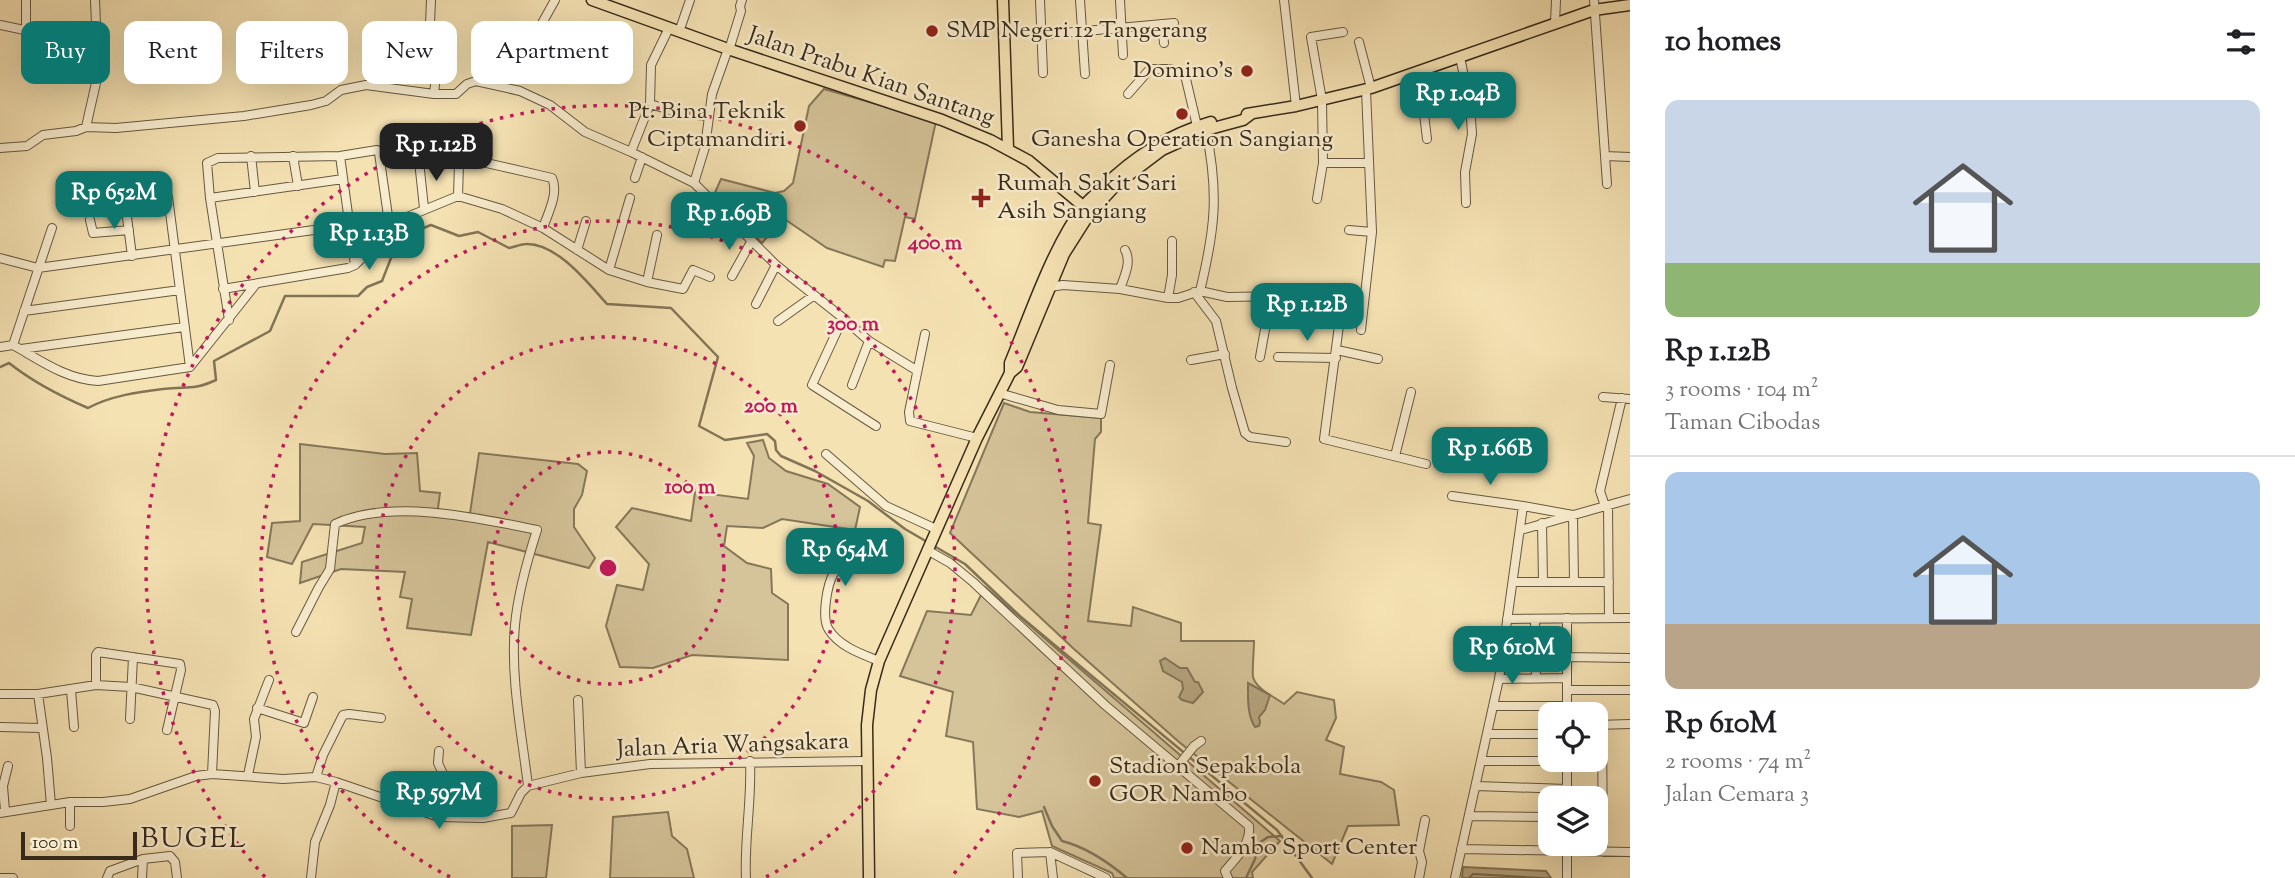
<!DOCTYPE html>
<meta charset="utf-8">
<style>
body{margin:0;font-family:"Sorts Mill Goudy",serif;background:#f6f6f6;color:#202124;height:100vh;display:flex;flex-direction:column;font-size:26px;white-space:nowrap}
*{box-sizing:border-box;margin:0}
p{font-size:23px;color:#757577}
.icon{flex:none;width:38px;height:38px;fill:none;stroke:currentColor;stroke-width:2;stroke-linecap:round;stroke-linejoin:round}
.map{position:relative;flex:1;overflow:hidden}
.details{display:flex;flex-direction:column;background:#fff;width:665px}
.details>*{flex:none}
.guide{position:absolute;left:21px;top:21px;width:665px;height:63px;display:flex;gap:14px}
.fabs{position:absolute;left:1538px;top:702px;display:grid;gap:14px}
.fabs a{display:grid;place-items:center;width:70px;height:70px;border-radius:14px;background:#fff;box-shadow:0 7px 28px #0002;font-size:35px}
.scale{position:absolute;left:21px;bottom:18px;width:116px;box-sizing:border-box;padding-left:7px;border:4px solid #382b1b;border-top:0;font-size:19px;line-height:24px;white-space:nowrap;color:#382b1b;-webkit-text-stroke:5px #f8ecce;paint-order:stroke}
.price{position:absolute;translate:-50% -60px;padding:0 16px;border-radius:14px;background:#0f766e;color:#fff;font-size:23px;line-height:46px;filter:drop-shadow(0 2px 4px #0008)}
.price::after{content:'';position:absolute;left:50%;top:42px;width:21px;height:16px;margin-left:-10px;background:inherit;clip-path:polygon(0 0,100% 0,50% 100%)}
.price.on{background:#222;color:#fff}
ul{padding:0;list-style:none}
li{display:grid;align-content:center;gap:14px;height:371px;padding:0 35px}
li+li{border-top:2px solid #e0e0e0}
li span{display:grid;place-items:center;height:217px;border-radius:14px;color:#555}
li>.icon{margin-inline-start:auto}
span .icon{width:126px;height:126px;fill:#fffc;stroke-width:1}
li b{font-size:30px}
h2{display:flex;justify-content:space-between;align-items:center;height:84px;padding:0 35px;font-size:30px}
.chip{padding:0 24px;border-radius:14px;background:#fff;box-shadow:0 7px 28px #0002;font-size:24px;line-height:63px}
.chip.on{background:#0f766e;color:#fff}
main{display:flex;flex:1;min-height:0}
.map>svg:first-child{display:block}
</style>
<main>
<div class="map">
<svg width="1630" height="878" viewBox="0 0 1630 878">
<rect width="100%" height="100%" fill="#f5e2b3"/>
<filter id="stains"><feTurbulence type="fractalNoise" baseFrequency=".00286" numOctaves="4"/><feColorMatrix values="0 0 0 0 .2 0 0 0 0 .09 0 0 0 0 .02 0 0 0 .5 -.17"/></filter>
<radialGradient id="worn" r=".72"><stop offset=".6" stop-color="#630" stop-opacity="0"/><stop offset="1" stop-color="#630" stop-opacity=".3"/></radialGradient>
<path fill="#d5c399" stroke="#86775a" stroke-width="2" d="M 824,89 L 936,121 L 915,219 L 905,217 L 895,261 L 885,260 L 883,267 L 827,248 L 783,218 L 762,243 L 713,197 L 721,179 L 775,193 L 784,191 L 793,183 L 809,106 Z
M 1004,403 L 1030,412 L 1101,418 L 1101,432 L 1095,439 L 1088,523 L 1101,525 L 1088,621 L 1131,626 L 1133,607 L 1181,623 L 1181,641 L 1254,641 C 1254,649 1252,672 1253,677 C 1256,689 1275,697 1284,704 L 1297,692 L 1334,700 L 1336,718 L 1326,740 L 1344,747 L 1340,774 L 1381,782 L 1394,790 L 1399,825 L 1348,826 L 1332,864 L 1179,742 L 1074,649 L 950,533 Z
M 763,440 L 769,458 L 786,471 L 828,484 L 860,507 L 855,530 L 782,519 L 763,528 L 727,526 L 724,546 L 747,563 L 771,569 L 772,593 L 788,604 L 788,660 L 692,655 L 653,668 L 620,667 L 606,626 L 617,585 L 643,590 L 649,564 L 616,527 L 632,508 L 691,521 L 695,492 L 748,499 L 754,456 L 747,443 Z
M 300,444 L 385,454 L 417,453 L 420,491 L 440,493 L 437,516 L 469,520 L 479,453 L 578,464 L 587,471 L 582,495 L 574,509 L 574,527 L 595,558 L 589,568 L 488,542 L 471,635 L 407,628 L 412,599 L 400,597 L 405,572 L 341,569 L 300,583 L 302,562 L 362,543 L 365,527 L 313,524 L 292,564 L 267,557 L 272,523 L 300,521 Z
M 985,587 L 1280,841 L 1252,872 L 1253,878 L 1114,878 L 1112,873 L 1052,846 L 1042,811 L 1019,817 L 977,809 L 973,742 L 946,736 L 953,692 L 900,676 L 927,611 L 971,615 Z
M 668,812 L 672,836 L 687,849 L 694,878 L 610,878 L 613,817 Z
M 552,825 L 546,878 L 512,878 L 512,826 Z"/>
<path fill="#b5a47f" stroke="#837457" stroke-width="2" d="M 1165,658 L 1180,668 L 1187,668 L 1195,682 L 1198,682 L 1203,692 L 1193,703 L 1182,700 L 1179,697 L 1183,689 L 1182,682 L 1163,671 L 1160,661 Z
M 1248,683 L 1270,695 L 1265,710 L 1259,717 L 1260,722 L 1259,726 L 1255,727 C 1247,715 1248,698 1248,683 Z
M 1463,867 L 1546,871 L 1551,878 L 1462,878 Z"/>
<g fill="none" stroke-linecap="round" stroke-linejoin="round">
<path stroke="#76684d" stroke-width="2" d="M 1469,878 L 1473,874 L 1542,878"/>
<path stroke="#837457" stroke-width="2.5" d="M 0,367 L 9,363 C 33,382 60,396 88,408 C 110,396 138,392 163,389 C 187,386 192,391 216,380 L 214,361 L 270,331 L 285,296 L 358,296 L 367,287 L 382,281 L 391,258 L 408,234 L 431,225 L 459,236 L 478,232 L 509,248 C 515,247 521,244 526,244 C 557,243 588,283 607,304 L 671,308 L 718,357 L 699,426 L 725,440 L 767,434 L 775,441 L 776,450 L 781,456 L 815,471 L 868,501 L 905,529 L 929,543
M 934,546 L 965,564 L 1021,617 L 1277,830 L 1312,878
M 1044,807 L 1052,826 L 1062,841 C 1086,847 1108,862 1127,878
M 1246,878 L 1255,859 L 1259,843 L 1268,837 L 1282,836"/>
<defs>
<path id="minor" d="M 26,0 L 26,30
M 431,0 L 430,24 L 438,55 L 434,94
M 1040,0 L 1043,73
M 1080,0 L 1085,74
M 1120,0 L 1123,55
M 1284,0 L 1296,106
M 1594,0 L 1607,184
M 1555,23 L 1556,0
M 1162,24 L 1164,43
M 0,25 L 34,32 L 96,37
M 500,30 L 531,36 L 536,34 L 555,0
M 679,32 L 690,0
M 1041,35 L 1174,23
M 1359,42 L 1371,88
M 729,50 L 741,11 L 740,6 L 742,0
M 1460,57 L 1470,105 L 1472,134 L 1465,172 L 1466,203
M 1419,72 L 1427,139
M 1128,94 L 1150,69 L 1171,69 L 1185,75 L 1197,126
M 650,104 L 670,110 L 709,117
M 86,127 L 98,74 L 95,0
M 0,148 L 27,146 L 43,135 L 76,131 L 86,127 L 116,128 L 244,116 L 311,105 L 326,101 L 341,90 L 366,85 L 434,94 L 456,94 L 467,84 L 476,81 L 520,91 L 550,105 L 585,132 L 631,152 L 694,183 L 776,265 L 843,318 L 869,341 L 916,370
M 631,152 L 650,104 L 651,65 L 669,28
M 251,156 L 255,192
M 293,156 L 298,186
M 340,156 L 355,265
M 1605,156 L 1630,157
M 419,161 L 424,208
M 1323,163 L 1368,163
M 635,178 L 642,157
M 694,183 L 705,147 L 712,94 L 728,49
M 458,196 L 459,164 L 463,159 L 469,159 L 552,178 C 559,193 548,213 543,228
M 168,197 L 190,367
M 210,198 L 343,179
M 1317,199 L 1323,163 L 1322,100 L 1311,37 L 1343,32
M 125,202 L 132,256
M 90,220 L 93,233 L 129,230
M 1349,230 L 1372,232
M 577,250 L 586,221
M 0,258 L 38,268 L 350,225
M 609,270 L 630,198
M 732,276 L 751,242
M 647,282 L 657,235
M 1050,287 L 1063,285 L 1120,289 L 1168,298 L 1178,298 L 1200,291 L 1227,297 L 1365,295
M 223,289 L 348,268 L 355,265 L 390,230 L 407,217 L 458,196 L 502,209 L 543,228 L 609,270 L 647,282 L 683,289 L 693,270 L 710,277
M 1120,289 C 1124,277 1132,262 1125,250
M 1200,291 C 1215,229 1219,194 1206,130
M 1194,292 L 1216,321 L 1232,388 L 1245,433 L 1250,437 L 1286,442
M 1343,295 L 1324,439 L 1426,464
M 1168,298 L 1172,275 L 1172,241
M 756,304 L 776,265
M 24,311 L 180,290
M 843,318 L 812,385 L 876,426
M 229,320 L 210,198 L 207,163 L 218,158 L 340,156 L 377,150 L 379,153 L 390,230
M 778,321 L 813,296
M 1361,330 L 1372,232 L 1366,90
M 925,334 L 909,412 L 910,421 L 977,438
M 13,345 L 52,228
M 0,347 L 13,345 C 40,360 65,379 98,381 L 190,367 L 256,284
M 21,349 L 184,327
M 1337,350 L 1378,359
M 1260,357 L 1266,324 L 1267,297
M 1278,357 L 1336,358
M 1191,360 L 1225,354
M 852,385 L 869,341
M 999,393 L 1058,410 L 1101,414 L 1110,365
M 1603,397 L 1630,399
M 826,454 L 886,506 L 936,529
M 1395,456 L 1411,392
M 1452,496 L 1523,506
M 1608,505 L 1609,618
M 1605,506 L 1600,491 L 1622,398
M 1542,523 L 1543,582
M 1521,530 L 1630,499
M 792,549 L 834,572
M 927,550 L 950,563 L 973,582 L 1105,705 L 1249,826 C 1251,844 1236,858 1225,871 L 1228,878
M 860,552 C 853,558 839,565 834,573 C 827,584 821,619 829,630 C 840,647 862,654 879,661
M 1513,582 L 1609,582
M 1567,618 L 1567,714
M 1507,619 L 1630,618
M 1535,619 L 1536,678
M 296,632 L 319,587 L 330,569 L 335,524 C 390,498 479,518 537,530 C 527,561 518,592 515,625 C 510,676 522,735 528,786
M 1567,657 L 1630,658
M 1499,679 L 1567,678
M 96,685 L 96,655 L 98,652 L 180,664 L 181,670 L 167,730
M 71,690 L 74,727
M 1567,690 L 1630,690
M 0,694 L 38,694 L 96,685 L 131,687 L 213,705 L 215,711 L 212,774
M 38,694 L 47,758 L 51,805
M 578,700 L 581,773
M 1493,706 L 1567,706
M 257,708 L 304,723 L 313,697
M 130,719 L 133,657
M 1596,725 L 1630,724
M 1602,725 L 1603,852
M 0,727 L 41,728
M 1488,734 L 1550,734
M 1567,760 L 1567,798
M 1482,761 L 1567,761
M 1178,766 L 1194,746 L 1201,741
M 248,775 L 256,737 L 254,719 L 269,680
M 316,777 L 323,755 L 343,715 L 349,714 L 381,718
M 1476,786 L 1567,789
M 5,811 L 3,786 L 8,766
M 0,813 L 70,802 L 103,802 L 130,799 L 196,776 L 212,774 L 283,779 L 316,777 L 336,782 L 439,817 L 483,818 L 511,813 L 521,793 L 528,786 L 581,773 L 650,764 L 867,761
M 1469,816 L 1550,817
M 439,817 L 443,774 L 438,763 L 439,751
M 70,826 L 70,802
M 1567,844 L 1567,878
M 1461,849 L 1630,852
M 1050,852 L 1053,878
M 1,878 L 13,878
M 107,878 L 110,871 L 143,859 L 170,856 L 175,862 L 177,878
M 142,878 L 143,859
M 311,878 L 315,842 L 330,805 L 336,782
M 746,878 C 744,839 752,801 750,761
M 1018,878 L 1017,853 L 1050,852 L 1106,878
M 1419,878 L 1422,862 L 1419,851 L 1425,820
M 1455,878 L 1499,679 L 1523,506 L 1573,515 L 1574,582"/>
<path id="major" d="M 592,0 L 728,49 L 942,120 L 990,140 L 1029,161 L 1083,206
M 1003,0 L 1008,148
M 1247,114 L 1296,106 L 1371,88 L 1594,10 L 1630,5
M 1010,373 L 1010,363 C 1030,315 1052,248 1083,207 C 1088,200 1096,194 1102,188 C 1133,157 1169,134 1211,122
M 869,878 L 867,725 L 871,690 L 879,661 L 977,438 L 1010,373 L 1017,367 L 1064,254 L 1090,213 L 1117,184 L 1162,150 L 1206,130 L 1243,120 L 1251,114"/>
</defs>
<use href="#minor" stroke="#675941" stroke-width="10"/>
<use href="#major" stroke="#382b1b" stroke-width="13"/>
<use href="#minor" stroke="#f8ecce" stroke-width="8"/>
<use href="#major" stroke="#f5e2b3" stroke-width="10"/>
</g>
<g fill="none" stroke="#c2185b" stroke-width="3.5" stroke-dasharray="3.5 7">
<circle cx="608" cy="568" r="116"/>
<circle cx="608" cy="568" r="231"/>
<path d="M450 877A347 347 0 1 1 766 877"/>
<path d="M265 877A462 462 0 1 1 951 877"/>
</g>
<g fill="#8f2418" stroke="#f8ecce" stroke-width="2.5">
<circle cx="932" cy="31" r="7"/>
<circle cx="1247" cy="71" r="7"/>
<circle cx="1182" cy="114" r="7"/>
<circle cx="800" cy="126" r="7"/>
<path d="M977.5 187.5h7v7h7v7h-7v7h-7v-7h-7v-7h7z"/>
<circle cx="1095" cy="781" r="7"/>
<circle cx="1187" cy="848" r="7"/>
</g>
<g text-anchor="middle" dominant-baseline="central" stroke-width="5" stroke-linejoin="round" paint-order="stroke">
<g font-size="24" fill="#382b1b" stroke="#f8ecce" text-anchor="start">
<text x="946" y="31">SMP Negeri 12 Tangerang</text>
<text x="1233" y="71" text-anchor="end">Domino's</text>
<text x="786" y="112" text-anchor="end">Pt. Bina Teknik<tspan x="786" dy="28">Ciptamandiri</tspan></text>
<text x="1182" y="140" text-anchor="middle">Ganesha Operation Sangiang</text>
<text x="997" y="184">Rumah Sakit Sari<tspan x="997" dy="28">Asih Sangiang</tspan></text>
<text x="1109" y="767">Stadion Sepakbola<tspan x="1109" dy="28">GOR Nambo</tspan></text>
<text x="1201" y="848">Nambo Sport Center</text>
</g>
<g font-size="24" fill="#382b1b" stroke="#f8ecce">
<text transform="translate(871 77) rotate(19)">Jalan Prabu Kian Santang</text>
<text transform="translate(733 746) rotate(-2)">Jalan Aria Wangsakara</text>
</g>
<g font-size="28" letter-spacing="2" fill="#382b1b" stroke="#f8ecce">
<text x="194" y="840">BUGEL</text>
</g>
</g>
<circle cx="608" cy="568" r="10" fill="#c2185b" stroke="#f8ecce" stroke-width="3.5"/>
<g font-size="21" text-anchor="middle" font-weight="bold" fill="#c2185b" stroke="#f8ecce" stroke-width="5" stroke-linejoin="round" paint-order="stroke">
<text x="935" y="249">400 m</text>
<text x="853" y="330">300 m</text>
<text x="771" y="412">200 m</text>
<text x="690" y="493">100 m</text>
</g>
<rect width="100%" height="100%" filter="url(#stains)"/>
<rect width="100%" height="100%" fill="url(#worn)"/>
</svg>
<div class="fabs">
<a><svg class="icon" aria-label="locate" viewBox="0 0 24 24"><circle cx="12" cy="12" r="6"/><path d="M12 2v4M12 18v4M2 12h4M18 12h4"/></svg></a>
<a><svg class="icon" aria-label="layers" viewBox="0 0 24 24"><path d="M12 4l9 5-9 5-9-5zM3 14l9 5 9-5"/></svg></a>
</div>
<div class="scale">100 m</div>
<b class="price" style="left:1458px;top:132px">Rp 1.04B</b>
<b class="price on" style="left:436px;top:183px">Rp 1.12B</b>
<b class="price" style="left:114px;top:231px">Rp 652M</b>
<b class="price" style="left:729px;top:252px">Rp 1.69B</b>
<b class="price" style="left:369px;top:272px">Rp 1.13B</b>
<b class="price" style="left:1307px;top:343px">Rp 1.12B</b>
<b class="price" style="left:1490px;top:487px">Rp 1.66B</b>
<b class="price" style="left:845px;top:588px">Rp 654M</b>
<b class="price" style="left:1512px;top:686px">Rp 610M</b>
<b class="price" style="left:439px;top:831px">Rp 597M</b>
<div class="guide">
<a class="chip on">Buy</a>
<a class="chip">Rent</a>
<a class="chip">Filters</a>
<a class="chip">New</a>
<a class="chip">Apartment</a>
</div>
</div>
<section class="details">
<h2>10 homes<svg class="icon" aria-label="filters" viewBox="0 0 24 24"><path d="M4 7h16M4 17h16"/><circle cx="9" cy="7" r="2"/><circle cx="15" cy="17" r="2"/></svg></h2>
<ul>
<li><span style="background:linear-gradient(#c9d6e8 75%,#8fb573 0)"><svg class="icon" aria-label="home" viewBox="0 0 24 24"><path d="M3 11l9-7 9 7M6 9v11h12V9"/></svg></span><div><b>Rp 1.12B</b><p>3 rooms · 104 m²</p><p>Taman Cibodas</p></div></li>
<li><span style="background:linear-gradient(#a9c7e8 70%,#b9a48a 0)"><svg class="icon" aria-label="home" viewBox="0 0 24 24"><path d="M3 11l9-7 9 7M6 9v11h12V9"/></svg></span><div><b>Rp 610M</b><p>2 rooms · 74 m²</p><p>Jalan Cemara 3</p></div></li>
</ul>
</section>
</main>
